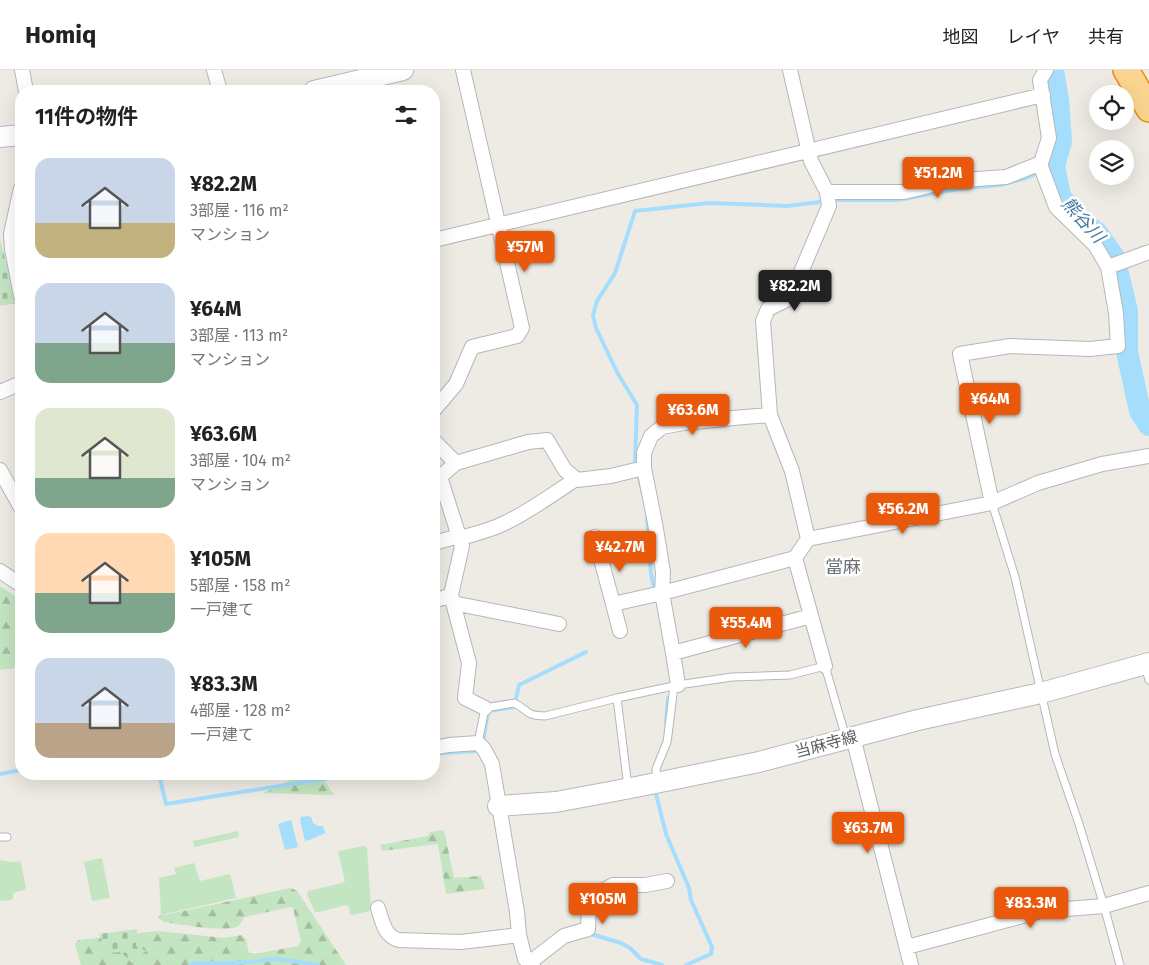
<!DOCTYPE html>
<html lang="ja">
<meta charset="utf-8">
<style>
body{margin:0;font-family:"Fira Sans","Noto Sans JP",sans-serif;background:#f6f6f6;color:#222;height:100vh;display:flex;flex-direction:column;font-size:19px;white-space:nowrap}
*{box-sizing:border-box;margin:0}
p{font-size:16px;color:#767676}
.icon{flex:none;width:28px;height:28px;fill:none;stroke:currentColor;stroke-width:2;stroke-linecap:round;stroke-linejoin:round}
.map{position:relative;flex:1;overflow:hidden}
.details{position:absolute;left:15px;top:15px;width:425px;height:695px;display:flex;flex-direction:column;background:#fff;border-radius:20px;box-shadow:0 5px 20px #0002}
.details>*{flex:none}
.tools{position:absolute;left:1089px;top:15px;display:grid;gap:10px}
.tools a{display:grid;place-items:center;width:45px;height:45px;border-radius:50%;background:#fff;box-shadow:0 5px 20px #0002;font-size:25px}
.price{position:absolute;translate:-50% -42px;padding:0 11px;border-radius:5px;background:#ea580c;color:#fff;font-size:16px;line-height:32px;filter:drop-shadow(0 1px 2px #0008)}
.price::after{content:'';position:absolute;left:50%;top:30px;width:15px;height:11px;margin-left:-8px;background:inherit;clip-path:polygon(0 0,100% 0,50% 100%)}
.price.active{background:#222;color:#fff}
ul{padding:0;list-style:none}
li{display:flex;align-items:center;gap:15px;height:125px;padding:0 20px}
li span{display:grid;place-items:center;flex:none;width:140px;height:100px;border-radius:15px;color:#555}
li>.icon{margin-inline-start:auto}
span .icon{width:60px;height:60px;fill:#fffc;stroke-width:1}
li b{font-size:21px}
h2{display:flex;justify-content:space-between;align-items:center;height:60px;padding:0 20px;font-size:21px}
header{display:flex;align-items:center;gap:30px;box-sizing:border-box;height:70px;padding:0 25px;background:#fff;border-bottom:1px solid #e0e0e0}
header strong{font-size:24px}
nav{display:flex;gap:28px;margin-inline-start:auto;font-size:18px}
.map>svg:first-child{display:block}
</style>
<header>
<strong>Homiq</strong>
<nav><a>地図</a><a>レイヤ</a><a>共有</a></nav>
</header>
<div class="map">
<svg width="1149" height="895" viewBox="0 0 1149 895">
<defs>
<pattern id="forest-firs" width="22" height="20" patternUnits="userSpaceOnUse" patternTransform="scale(1.25)"><rect width="22" height="20" fill="#c4e5c1"/><path d="M5 1l3.5 6h-7zM16 11l3.5 6h-7z" fill="#a2bda0"/></pattern>
<pattern id="cemetery-stones" width="16" height="16" patternUnits="userSpaceOnUse" patternTransform="scale(1.25)"><rect width="16" height="16" fill="#c4e5c1"/><path d="M2 7V4a2 2 0 0 1 4 0v3zM10 15v-3a2 2 0 0 1 4 0v3z" fill="#a2bda0"/></pattern>
</defs>
<rect width="100%" height="100%" fill="#eeebe4"/>
<path fill="#c4e5c1" d="M 238,761 L 239,767 L 194,777 L 193,771 Z
M 364,776 L 367,778 L 371,838 L 370,841 L 353,845 L 350,844 L 349,837 L 346,835 L 320,842 L 315,842 L 307,825 L 308,821 L 342,813 L 345,811 L 338,782 L 339,781 Z
M 102,788 L 110,828 L 92,831 L 84,792 Z
M 0,790 L 13,792 L 19,791 L 21,793 L 26,818 L 24,820 L 13,823 L 13,828 L 11,830 L 0,831 Z
M 194,793 L 200,811 L 230,804 L 236,828 L 161,845 L 159,808 L 176,804 L 174,798 Z"/>
<path fill="url(#forest-firs)" d="M 0,516 L 21,530 L 21,602 L 16,598 L 0,600 Z
M 299,704 L 320,704 L 334,725 L 263,723 L 291,710 Z
M 444,760 L 454,808 L 481,806 L 485,819 L 446,824 L 438,774 L 382,781 L 380,775 L 428,766 L 430,762 Z
M 291,818 L 297,821 L 346,895 L 81,895 L 75,875 L 78,870 L 158,861 L 225,868 L 241,865 L 246,869 L 249,883 L 254,884 L 298,876 L 301,871 L 293,838 L 290,837 L 245,847 C 242,849 241,854 238,856 C 228,863 178,854 164,852 L 158,848 L 159,846 Z"/>
<path fill="url(#cemetery-stones)" d="M 0,170 L 17,233 L 0,236 Z
M 137,859 L 136,876 L 146,881 L 132,893 L 121,882 L 107,883 L 99,864 Z"/>
<path fill="#a5defc" d="M 308,746 L 311,747 L 313,753 L 318,756 L 323,756 L 325,762 L 324,764 C 317,766 312,770 305,771 L 300,750 L 301,747 Z
M 291,750 L 298,777 L 285,780 L 278,754 Z"/>
<g fill="none" stroke-linecap="round" stroke-linejoin="round">
<path stroke="#a5defc" stroke-width="4" d="M 643,424 L 635,391 L 637,335 L 618,304 L 596,258 L 593,245 L 597,231 L 615,203 L 635,141 L 709,133 L 787,136 L 835,130 L 898,130 L 958,119 L 1000,115 L 1026,108 L 1054,96
M 647,446 L 651,504 L 655,521
M 666,654 L 668,628
M 483,673 L 488,641 L 514,637 L 519,615 L 586,582
M 441,683 L 479,681 L 480,679
M 0,704 L 21,700
M 159,704 L 166,734 L 336,707 L 345,704
M 656,724 L 666,764 L 689,818 L 691,830 L 712,877 L 711,884 L 686,895
M 589,865 L 591,864 L 621,873 L 630,878 L 641,889 L 662,895
M 190,895 L 196,893 L 237,893 L 278,889 L 318,895"/>
<path stroke="#a5defc" stroke-width="22" d="M 1053,0 L 1058,30 L 1061,71 L 1054,96 L 1060,126 L 1077,149 L 1097,163 L 1114,187 L 1127,241 L 1127,282 L 1140,341 L 1149,355"/>
<defs>
<path id="lane" d="M 992,433 L 1015,507 L 1055,684 L 1079,754 L 1104,836 L 1120,895
M 1145,596 L 1149,610
M 617,628 L 628,717
M 478,673 L 485,638 L 514,633 C 529,640 525,646 545,646 L 617,628 L 678,615 L 732,607 L 790,605 L 825,596 L 846,668
M 657,711 L 656,699 L 667,672 L 668,665 L 674,616
M 0,767 L 7,767"/>
<path id="street" d="M 22,0 L 26,21
M 214,0 L 220,21
M 790,0 L 811,91 L 827,122 L 829,136 L 790,228 L 768,239 L 763,251 L 770,345 L 792,401 L 808,469
M 1046,0 L 1040,10 L 1049,68 L 1041,93 L 1041,97 L 1056,137 L 1095,175 L 1108,197
M 21,118 L 11,164 L 12,179 L 21,226
M 827,122 L 904,122 L 949,111 L 1006,107 L 1041,93
M 434,170 L 1043,25
M 0,322 L 21,313
M 434,340 L 456,314 L 472,277 L 517,266 L 522,258 L 463,0
M 434,371 L 456,393
M 0,400 L 21,438
M 440,407 L 462,476 L 451,525 L 469,593 L 465,628 L 485,638
M 434,412 L 456,393 L 528,372 L 547,370 L 565,400 L 577,410 L 611,406 L 644,398 L 644,383 L 651,366 L 662,357 L 684,353 L 744,347 L 770,345
M 992,433 L 960,284 L 1010,276 L 1090,279 L 1118,276 L 1116,243 L 1108,197 L 1149,182
M 595,467 L 613,534 L 662,523 L 663,502 L 655,453 L 644,398
M 460,468 C 475,464 491,460 505,453 C 530,441 553,424 576,409
M 434,473 L 459,466
M 795,488 L 825,596
M 0,501 L 21,515
M 434,531 L 451,525
M 453,533 L 559,554
M 613,534 L 620,561
M 673,583 L 811,546
M 678,615 L 673,583 L 662,523 L 795,488 L 808,469 L 992,433 L 1038,413 L 1102,394 L 1149,386
M 853,667 L 911,895
M 434,678 L 449,675 L 478,673 L 484,679 L 492,694 L 517,842 L 519,865 L 525,889 L 533,895
M 378,838 C 382,851 385,867 399,870 L 461,872 L 519,865
M 907,877 L 1041,841 L 1104,836 L 1149,823
M 529,893 L 564,866 L 588,859 L 589,835 L 592,830 L 599,823 L 613,815 L 645,815 L 667,811"/>
<path id="secondary" d="M 314,21 L 403,0
M 0,67 L 21,65
M 498,736 L 556,732 L 636,717 L 759,692 L 918,650 L 1041,623 L 1149,593"/>
<path id="highway" d="M 1126,0 L 1149,39"/>
</defs>
<use href="#lane" stroke="#b4b7ba" stroke-width="9"/>
<use href="#street" stroke="#b4b7ba" stroke-width="16"/>
<use href="#secondary" stroke="#b5b9bd" stroke-width="22"/>
<use href="#highway" stroke="#ea8f08" stroke-width="28"/>
<use href="#lane" stroke="#fff" stroke-width="7"/>
<use href="#street" stroke="#fff" stroke-width="14"/>
<use href="#secondary" stroke="#fff" stroke-width="20"/>
<use href="#highway" stroke="#f9d58f" stroke-width="25"/>
</g>
<g text-anchor="middle" dominant-baseline="central" stroke-width="5" stroke-linejoin="round" paint-order="stroke">
<g font-size="16" fill="#5c6064" stroke="#fff">
<text transform="translate(826 674) rotate(-15)">当麻寺線</text>
</g>
<g font-size="18" font-style="italic" fill="#407aa5" stroke="#fff">
<text transform="translate(1083 150) rotate(48)">熊谷川</text>
</g>
<g font-size="18" fill="#6d7276" stroke="#fff">
<text x="843" y="497">當麻</text>
</g>
</g>
</svg>
<div class="tools">
<a><svg class="icon" aria-label="locate" viewBox="0 0 24 24"><circle cx="12" cy="12" r="6"/><path d="M12 2v4M12 18v4M2 12h4M18 12h4"/></svg></a>
<a><svg class="icon" aria-label="layers" viewBox="0 0 24 24"><path d="M12 4l9 5-9 5-9-5zM3 14l9 5 9-5"/></svg></a>
</div>
<b class="price" style="left:938px;top:129px">¥51.2M</b>
<b class="price" style="left:525px;top:203px">¥57M</b>
<b class="price active" style="left:795px;top:242px">¥82.2M</b>
<b class="price" style="left:990px;top:355px">¥64M</b>
<b class="price" style="left:693px;top:366px">¥63.6M</b>
<b class="price" style="left:903px;top:465px">¥56.2M</b>
<b class="price" style="left:620px;top:503px">¥42.7M</b>
<b class="price" style="left:746px;top:579px">¥55.4M</b>
<b class="price" style="left:868px;top:784px">¥63.7M</b>
<b class="price" style="left:603px;top:855px">¥105M</b>
<b class="price" style="left:1031px;top:859px">¥83.3M</b>
<section class="details">
<h2>11件の物件<svg class="icon" aria-label="filters" viewBox="0 0 24 24"><path d="M4 7h16M4 17h16"/><circle cx="9" cy="7" r="2"/><circle cx="15" cy="17" r="2"/></svg></h2>
<ul>
<li><span style="background:linear-gradient(#c9d6e8 65%,#c2b280 0)"><svg class="icon" aria-label="home" viewBox="0 0 24 24"><path d="M3 11l9-7 9 7M6 9v11h12V9"/></svg></span><div><b>¥82.2M</b><p>3部屋 · 116 m²</p><p>マンション</p></div></li>
<li><span style="background:linear-gradient(#c9d6e8 60%,#7fa58c 0)"><svg class="icon" aria-label="home" viewBox="0 0 24 24"><path d="M3 11l9-7 9 7M6 9v11h12V9"/></svg></span><div><b>¥64M</b><p>3部屋 · 113 m²</p><p>マンション</p></div></li>
<li><span style="background:linear-gradient(#dfe7d0 70%,#7fa58c 0)"><svg class="icon" aria-label="home" viewBox="0 0 24 24"><path d="M3 11l9-7 9 7M6 9v11h12V9"/></svg></span><div><b>¥63.6M</b><p>3部屋 · 104 m²</p><p>マンション</p></div></li>
<li><span style="background:linear-gradient(#ffd9b3 60%,#7fa58c 0)"><svg class="icon" aria-label="home" viewBox="0 0 24 24"><path d="M3 11l9-7 9 7M6 9v11h12V9"/></svg></span><div><b>¥105M</b><p>5部屋 · 158 m²</p><p>一戸建て</p></div></li>
<li><span style="background:linear-gradient(#c9d6e8 65%,#b9a48a 0)"><svg class="icon" aria-label="home" viewBox="0 0 24 24"><path d="M3 11l9-7 9 7M6 9v11h12V9"/></svg></span><div><b>¥83.3M</b><p>4部屋 · 128 m²</p><p>一戸建て</p></div></li>
</ul>
</section>
</div>
